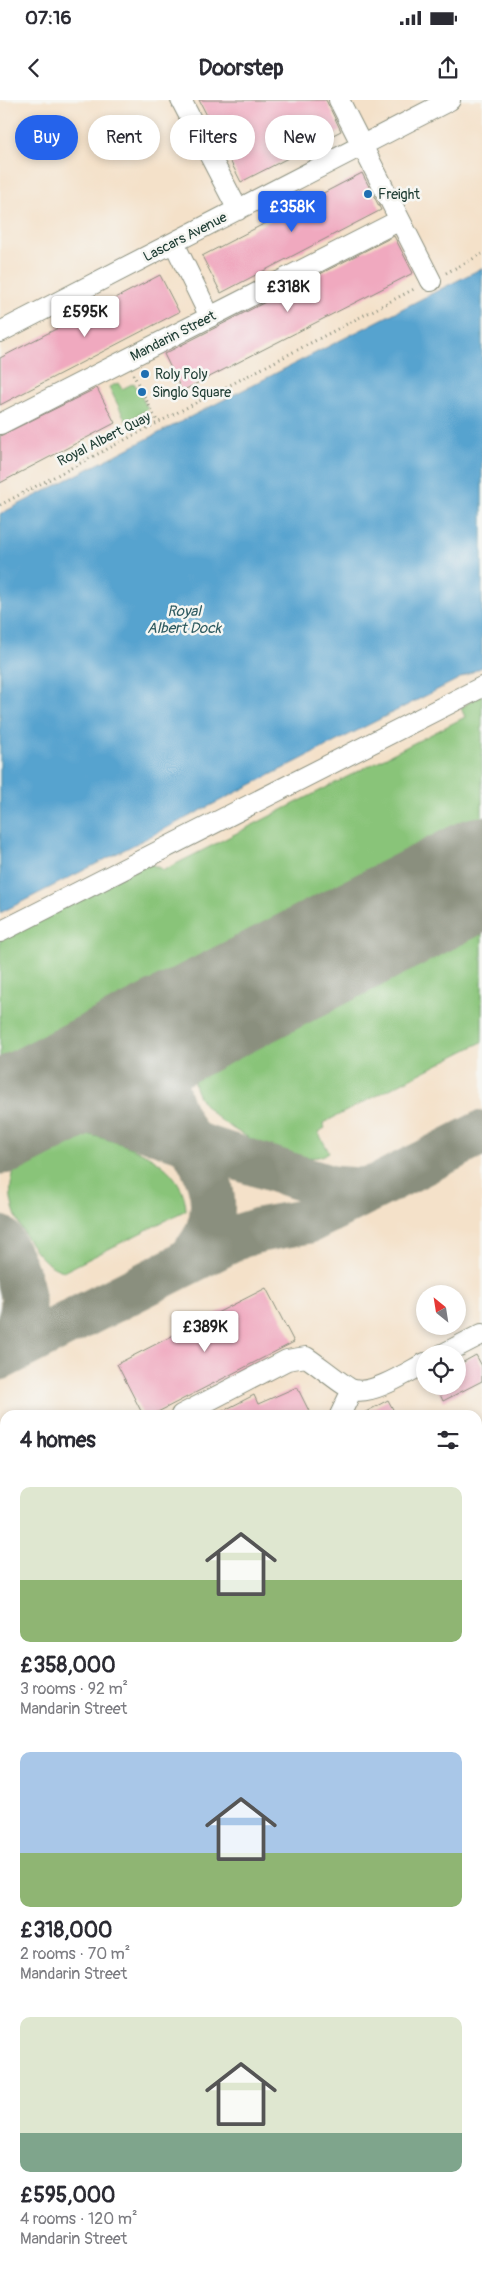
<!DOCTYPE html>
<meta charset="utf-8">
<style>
body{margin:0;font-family:Pangolin,sans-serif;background:#f7f7f7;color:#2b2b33;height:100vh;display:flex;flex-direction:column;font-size:19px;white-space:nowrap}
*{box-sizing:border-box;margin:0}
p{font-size:16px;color:#7c7c81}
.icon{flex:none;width:28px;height:28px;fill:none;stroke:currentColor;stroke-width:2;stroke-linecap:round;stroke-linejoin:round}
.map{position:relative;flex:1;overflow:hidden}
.panel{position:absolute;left:0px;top:1310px;width:482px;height:866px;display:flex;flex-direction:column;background:#fff;border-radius:15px 15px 0 0;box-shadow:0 2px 8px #0003}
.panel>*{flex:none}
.top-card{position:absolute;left:15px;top:15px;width:452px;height:45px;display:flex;gap:10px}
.needle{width:32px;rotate:330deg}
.controls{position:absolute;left:416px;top:1185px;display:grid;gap:10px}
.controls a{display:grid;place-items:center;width:50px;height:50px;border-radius:50%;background:#fff;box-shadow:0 2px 8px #0003;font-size:25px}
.price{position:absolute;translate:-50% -42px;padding:0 11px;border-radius:5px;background:#fff;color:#222;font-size:16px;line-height:32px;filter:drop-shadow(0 1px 2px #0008)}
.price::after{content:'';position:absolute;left:50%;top:30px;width:15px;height:11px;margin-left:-8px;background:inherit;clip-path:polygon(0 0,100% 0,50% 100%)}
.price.on{background:#2563eb;color:#fff}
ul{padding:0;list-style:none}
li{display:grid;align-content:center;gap:10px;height:265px;padding:0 20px}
li span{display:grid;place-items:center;height:155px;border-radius:10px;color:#555}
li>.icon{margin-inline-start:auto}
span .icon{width:90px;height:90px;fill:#fffc;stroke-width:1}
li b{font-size:21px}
h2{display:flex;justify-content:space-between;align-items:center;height:60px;padding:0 20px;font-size:21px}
.tag{padding:0 18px;border-radius:22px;background:#fff;box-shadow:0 2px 8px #0003;font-size:18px;line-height:45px}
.tag.on{background:#2563eb;color:#fff}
.status{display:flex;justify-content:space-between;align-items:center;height:35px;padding:0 25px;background:#fff;direction:ltr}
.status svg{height:14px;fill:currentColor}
header{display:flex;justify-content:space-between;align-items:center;height:65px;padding:0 20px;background:#fff;font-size:22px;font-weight:700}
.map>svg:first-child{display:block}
</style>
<div class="status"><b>07:16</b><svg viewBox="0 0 49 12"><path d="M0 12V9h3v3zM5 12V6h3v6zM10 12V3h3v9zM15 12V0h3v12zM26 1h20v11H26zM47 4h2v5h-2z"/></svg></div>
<header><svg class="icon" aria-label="back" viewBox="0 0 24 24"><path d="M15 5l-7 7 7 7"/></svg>Doorstep<svg class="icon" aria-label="share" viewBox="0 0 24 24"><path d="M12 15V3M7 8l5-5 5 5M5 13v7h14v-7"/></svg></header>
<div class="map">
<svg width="482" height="2176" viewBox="0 0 482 2176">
<rect width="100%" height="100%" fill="#f6f6f2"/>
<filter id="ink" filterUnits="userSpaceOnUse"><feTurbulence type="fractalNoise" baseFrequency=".02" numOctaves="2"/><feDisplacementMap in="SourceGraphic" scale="10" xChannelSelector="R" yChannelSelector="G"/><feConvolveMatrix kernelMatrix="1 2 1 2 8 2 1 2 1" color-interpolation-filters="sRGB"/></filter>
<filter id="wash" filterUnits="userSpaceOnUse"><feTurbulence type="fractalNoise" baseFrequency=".0096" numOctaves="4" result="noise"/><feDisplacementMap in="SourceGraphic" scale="20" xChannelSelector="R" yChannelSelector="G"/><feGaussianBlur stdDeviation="1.12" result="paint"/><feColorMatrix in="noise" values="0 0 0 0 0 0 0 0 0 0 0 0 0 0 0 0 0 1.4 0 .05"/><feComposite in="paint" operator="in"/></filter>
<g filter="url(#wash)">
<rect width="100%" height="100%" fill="#f4e1c9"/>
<path fill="#89c479" stroke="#548056" d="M 118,283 L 122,289 L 134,283 L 148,309 L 126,321 L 109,287 Z
M 482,593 L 482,721 L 0,968 L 0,838 L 148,763 L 164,770 L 465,617 L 461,608 Z
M 482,821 L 482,942 L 323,1023 L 325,1028 L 318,1032 L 329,1052 C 326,1054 321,1057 318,1057 C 284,1062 177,1013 196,968 Z
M 72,1031 C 114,1040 184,1056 186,1110 L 65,1171 C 39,1168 14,1122 11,1098 C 9,1085 14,1072 17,1059 Z"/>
<path fill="#57a3cf" stroke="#3b7082" d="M 482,168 L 482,567 L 0,813 L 0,414 Z"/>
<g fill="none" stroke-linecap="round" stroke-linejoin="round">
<path stroke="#8a8f7e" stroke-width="45" d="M 27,1005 L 53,1003 L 70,1004 L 331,1088 L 360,1090 L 376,1087
M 0,1138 C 24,1185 37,1209 0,1254
M 181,1165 C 194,1156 203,1144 208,1130 C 239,1048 102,999 204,914
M 0,1258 L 240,1136 L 259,1130 L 309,1121 L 482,1033"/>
<path stroke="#8a8f7e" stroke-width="111" d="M 0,1019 L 482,772"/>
</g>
<g id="blocks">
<path fill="#f0a9bf" d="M 199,0 L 326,0 L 341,31 L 241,82 Z
M 362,73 L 381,110 L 221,193 L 202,156 Z
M 394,136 L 413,173 L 182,291 L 164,254 Z
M 160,175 L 179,212 L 0,305 L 0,258 Z
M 97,288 L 115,323 L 0,383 L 0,336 Z
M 266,1188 L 294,1242 L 152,1315 L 143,1315 L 117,1264 Z
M 476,1255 L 482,1266 L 482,1281 L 443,1301 L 436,1286 L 458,1286 L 458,1265 Z
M 297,1287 L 311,1315 L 215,1315 L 254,1295 L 258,1304 Z
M 388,1300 L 396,1315 L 360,1315 Z"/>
</g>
</g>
<g filter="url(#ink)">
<use href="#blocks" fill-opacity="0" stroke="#8a8f7e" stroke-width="1"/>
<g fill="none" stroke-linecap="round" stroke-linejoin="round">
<path stroke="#c9c0ab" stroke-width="20" stroke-dasharray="20 10" stroke-linecap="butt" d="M 478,2074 L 482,2078"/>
<defs>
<path id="minor" d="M 181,0 L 238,110
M 339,0 L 431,181
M 174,143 L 210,217
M 0,232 L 450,0
M 0,324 L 400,120
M 0,832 L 482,587
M 443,1254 L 482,1234
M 181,1315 L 287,1260 L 306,1257 C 316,1263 347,1289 354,1290 C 373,1295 408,1272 425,1263
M 340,1315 L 352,1290
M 0,1408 L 5,1406
M 478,1471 L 482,1468
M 478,1544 L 480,1525 L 482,1524
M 478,1560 L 482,1560
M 0,1581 L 5,1581
M 478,1628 L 482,1622
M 478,1670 L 482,1667
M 478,1737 L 482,1749
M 478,1777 L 482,1775
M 478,1818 L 482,1828
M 478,1972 L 482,1971
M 0,1986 L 5,1995
M 0,2144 L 5,2143
M 277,2176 L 289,2171"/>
<path id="major" d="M 478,1921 L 482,1919
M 0,2081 L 5,2080"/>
</defs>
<use href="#minor" stroke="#8a8f7e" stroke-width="22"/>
<use href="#major" stroke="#8a8f7e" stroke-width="28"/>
<path stroke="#8a8f7e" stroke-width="3" stroke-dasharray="1 4" stroke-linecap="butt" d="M 446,173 L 482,154
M 133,274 L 158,323
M 0,405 L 416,188
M 478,1503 L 482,1501
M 0,1609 L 5,1609
M 0,1914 L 5,1911"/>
<use href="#minor" stroke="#fff" stroke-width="20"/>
<use href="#major" stroke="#fff" stroke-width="25"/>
<path stroke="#1f3d34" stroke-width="1" d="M 0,1527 L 5,1527
M 0,1556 L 5,1556
M 478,1597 L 482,1597
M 478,1606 L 482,1606"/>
<path stroke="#1f3d34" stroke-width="4" stroke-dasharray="8 4" stroke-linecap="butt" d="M 478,1946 L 482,1945
M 478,1956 L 482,1954
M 0,2106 L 5,2105
M 0,2115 L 5,2114"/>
</g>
</g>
<g fill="#1f6fb2" stroke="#f6f6f2" stroke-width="2">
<circle cx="368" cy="94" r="5"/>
<circle cx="145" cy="274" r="5"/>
<circle cx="142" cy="292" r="5"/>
</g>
<g text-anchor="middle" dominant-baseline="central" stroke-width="5" stroke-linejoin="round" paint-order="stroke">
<g font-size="14" fill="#1f3d34" stroke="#f6f6f2" text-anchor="start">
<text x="378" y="94">Freight</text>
<text x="155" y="274">Roly Poly</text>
<text x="152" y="292">Singlo Square</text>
</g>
<g font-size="14" fill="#1f3d34" stroke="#f6f6f2">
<text transform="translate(185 137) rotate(-27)">Lascars Avenue</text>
<text transform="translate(173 236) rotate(-27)">Mandarin Street</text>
<text transform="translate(104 339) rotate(-27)">Royal Albert Quay</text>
</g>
<g font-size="15" font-style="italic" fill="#305c62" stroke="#f6f6f2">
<text x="184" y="511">Royal<tspan x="184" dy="17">Albert Dock</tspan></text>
</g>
</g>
</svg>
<div class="controls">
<a><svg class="needle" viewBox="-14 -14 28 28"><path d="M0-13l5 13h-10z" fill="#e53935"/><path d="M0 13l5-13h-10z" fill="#7c7c81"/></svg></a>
<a><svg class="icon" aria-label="locate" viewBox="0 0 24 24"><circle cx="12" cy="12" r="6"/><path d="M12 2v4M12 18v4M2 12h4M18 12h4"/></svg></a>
</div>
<b class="price on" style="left:292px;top:133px">£358K</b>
<b class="price" style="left:288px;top:213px">£318K</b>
<b class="price" style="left:85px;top:238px">£595K</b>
<b class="price" style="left:205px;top:1253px">£389K</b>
<div class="top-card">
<a class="tag on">Buy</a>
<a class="tag">Rent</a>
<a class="tag">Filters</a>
<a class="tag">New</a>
</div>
<section class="panel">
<h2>4 homes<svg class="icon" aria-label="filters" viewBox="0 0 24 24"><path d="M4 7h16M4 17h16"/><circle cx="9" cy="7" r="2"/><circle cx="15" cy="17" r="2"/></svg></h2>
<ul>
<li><span style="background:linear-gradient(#dfe7d0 60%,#8fb573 0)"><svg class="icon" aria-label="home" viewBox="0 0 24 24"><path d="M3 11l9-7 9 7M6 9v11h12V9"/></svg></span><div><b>£358,000</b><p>3 rooms · 92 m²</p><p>Mandarin Street</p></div></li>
<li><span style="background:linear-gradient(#a9c7e8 65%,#8fb573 0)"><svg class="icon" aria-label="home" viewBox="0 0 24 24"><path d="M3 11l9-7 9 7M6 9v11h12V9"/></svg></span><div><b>£318,000</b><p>2 rooms · 70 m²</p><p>Mandarin Street</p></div></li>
<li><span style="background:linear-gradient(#dfe7d0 75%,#7fa58c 0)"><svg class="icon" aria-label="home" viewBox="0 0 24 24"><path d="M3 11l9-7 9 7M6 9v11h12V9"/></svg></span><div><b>£595,000</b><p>4 rooms · 120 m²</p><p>Mandarin Street</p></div></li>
</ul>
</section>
</div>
